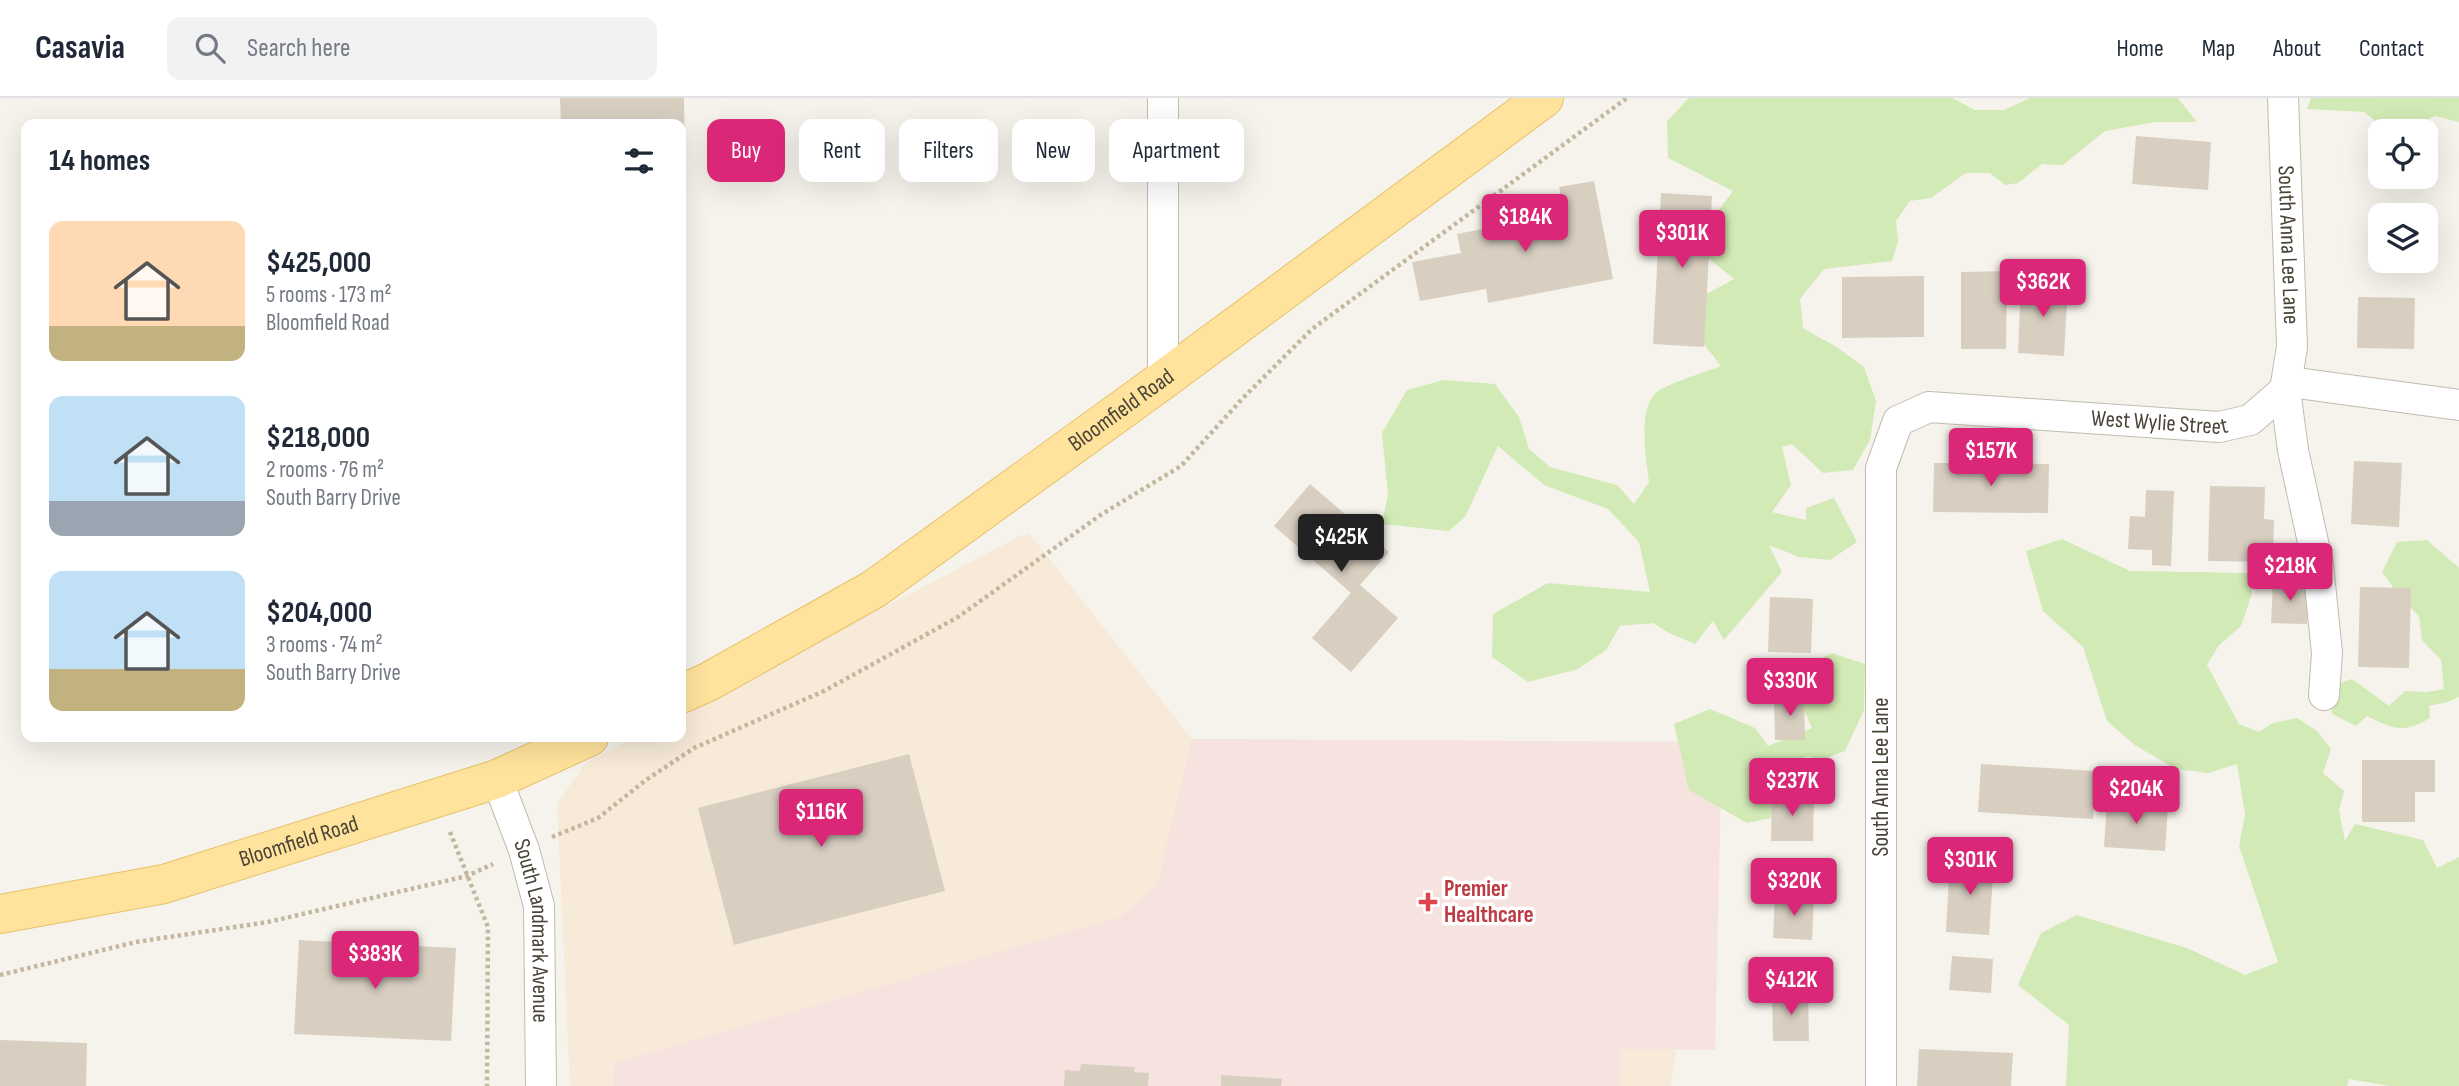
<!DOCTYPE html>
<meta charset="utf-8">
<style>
body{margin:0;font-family:"Sofia Sans Condensed",sans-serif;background:#f2f2f3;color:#1f2937;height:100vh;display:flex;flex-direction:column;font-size:26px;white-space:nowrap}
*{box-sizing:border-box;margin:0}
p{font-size:23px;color:#747a83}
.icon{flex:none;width:38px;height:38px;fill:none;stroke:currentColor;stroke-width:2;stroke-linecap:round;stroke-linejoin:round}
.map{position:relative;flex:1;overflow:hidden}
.side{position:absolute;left:21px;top:21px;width:665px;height:623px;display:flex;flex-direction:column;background:#fff;border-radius:14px;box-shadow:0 7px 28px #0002}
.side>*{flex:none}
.guide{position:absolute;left:707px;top:21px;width:665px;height:63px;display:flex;gap:14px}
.buttons{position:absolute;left:2368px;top:21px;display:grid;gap:14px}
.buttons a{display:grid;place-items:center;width:70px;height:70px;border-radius:14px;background:#fff;box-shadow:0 7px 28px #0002;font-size:35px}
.price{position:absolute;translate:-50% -60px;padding:0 16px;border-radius:7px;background:#db2777;color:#fff;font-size:23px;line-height:46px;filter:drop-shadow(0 2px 4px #0008)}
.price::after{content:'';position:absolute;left:50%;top:42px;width:21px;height:16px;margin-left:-10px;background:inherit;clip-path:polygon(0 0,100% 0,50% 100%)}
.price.current{background:#222;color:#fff}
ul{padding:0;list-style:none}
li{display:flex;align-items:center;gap:21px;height:175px;padding:0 28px}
li span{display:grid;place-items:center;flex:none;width:196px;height:140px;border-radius:14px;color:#555}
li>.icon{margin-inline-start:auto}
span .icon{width:84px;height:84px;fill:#fffc;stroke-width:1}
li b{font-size:30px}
h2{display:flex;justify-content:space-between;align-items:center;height:84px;padding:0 28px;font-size:30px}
.tag{padding:0 24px;border-radius:14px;background:#fff;box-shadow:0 7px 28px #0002;font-size:24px;line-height:63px}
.tag.current{background:#db2777;color:#fff}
header{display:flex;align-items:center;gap:42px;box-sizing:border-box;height:98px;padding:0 35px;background:#fff;border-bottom:2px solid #e0e1e3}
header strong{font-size:33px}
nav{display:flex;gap:38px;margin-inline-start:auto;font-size:24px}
.search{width:490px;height:63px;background:#f2f2f3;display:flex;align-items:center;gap:18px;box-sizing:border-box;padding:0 24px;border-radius:14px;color:#747a83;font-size:26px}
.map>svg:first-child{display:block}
</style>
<header>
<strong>Casavia</strong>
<div class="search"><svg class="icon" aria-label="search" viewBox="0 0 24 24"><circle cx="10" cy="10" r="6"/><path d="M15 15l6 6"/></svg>Search here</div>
<nav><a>Home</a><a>Map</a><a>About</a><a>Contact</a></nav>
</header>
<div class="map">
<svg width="2459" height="988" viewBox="0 0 2459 988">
<rect width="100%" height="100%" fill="#f6f3ec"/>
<path fill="#f7ead8" d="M 1028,434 L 1192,641 L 1722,644 L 1671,988 L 570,988 L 557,706 L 586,664 L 635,639 L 681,639 L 681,615 Z"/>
<path fill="#f6e3e0" d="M 1192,641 L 1722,644 L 1715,952 L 1621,951 L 1619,988 L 613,988 L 615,965 L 1120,819 L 1157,788 Z"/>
<path fill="#d2eab5" d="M 1689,0 L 1952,0 L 1975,12 L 2004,12 L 2030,0 L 2178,0 L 2197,24 L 2155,24 L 2105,33 L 2063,67 L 2042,66 L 2018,85 L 2005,87 L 1990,75 L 1966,75 L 1931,100 L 1910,103 L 1896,123 L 1898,143 L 1892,163 L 1824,171 L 1800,201 L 1803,230 L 1838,250 L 1864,269 L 1876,303 L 1870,342 L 1853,372 L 1823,375 L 1792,346 L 1782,349 L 1791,387 L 1772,414 L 1806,422 L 1806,410 L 1834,400 L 1857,444 L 1830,462 L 1799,459 L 1769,447 L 1782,474 L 1724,542 L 1713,523 L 1695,546 L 1669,535 L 1653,525 L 1620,528 L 1606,552 L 1578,571 L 1528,584 L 1492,559 L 1493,516 L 1548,485 L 1650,494 L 1639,444 L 1608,411 L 1544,387 L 1498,348 L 1465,419 L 1449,433 L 1382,426 L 1388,397 L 1382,335 L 1407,292 L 1444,282 L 1495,286 L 1519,319 L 1529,351 L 1550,369 L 1617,387 L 1634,406 L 1649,384 C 1646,361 1637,308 1658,293 C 1670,285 1706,274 1721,268 L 1677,212 L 1734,181 L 1692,147 L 1733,93 L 1668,60 L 1667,23 Z
M 2311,0 L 2459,0 L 2459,24 L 2435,18 L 2401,33 L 2388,33 L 2364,14 L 2307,11 Z
M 2062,441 L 2130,473 L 2250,475 L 2252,496 L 2241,528 L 2219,547 L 2207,567 L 2239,626 L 2259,634 L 2273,625 L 2297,620 L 2317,633 L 2331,651 L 2323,675 L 2344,693 L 2339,712 L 2345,743 L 2355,726 L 2423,742 L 2437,770 L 2459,759 L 2459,988 L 2390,988 L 2349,981 L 2347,988 L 2066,988 L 2069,927 L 2018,887 L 2041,835 L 2077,817 L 2187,850 L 2245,877 L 2278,864 L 2239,748 L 2245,716 L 2237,666 L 2208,675 L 2176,671 L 2136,648 L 2107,623 L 2083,549 L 2043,513 L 2026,453 Z
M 2427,442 L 2459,470 L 2459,599 L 2448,604 L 2429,608 L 2430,620 C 2404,636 2393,631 2367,618 L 2356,628 L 2332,616 L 2331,598 L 2340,585 L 2352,581 L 2389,608 L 2405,593 L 2427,594 L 2444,591 L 2441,562 L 2422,542 L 2419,518 L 2401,500 L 2382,474 L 2397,444 Z
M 1832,555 L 1865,566 L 1864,612 L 1845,653 L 1821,662 L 1808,658 L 1782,667 L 1798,679 L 1801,714 L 1747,725 L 1689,692 L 1674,626 L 1710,611 L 1755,630 L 1768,648 L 1812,630 L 1788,577 Z"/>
<path fill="#d8cfc1" d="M 560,0 L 684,0 L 685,65 L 681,65 L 681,26 L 561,26 Z
M 2136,38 L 2211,44 L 2208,92 L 2132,86 Z
M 1594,83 L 1613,181 L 1488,205 L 1486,191 L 1420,203 L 1412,164 L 1461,155 L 1457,136 L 1564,115 L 1559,89 Z
M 1661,95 L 1712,98 L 1704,249 L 1653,246 Z
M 2007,173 L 2006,251 L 1961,251 L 1961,174 Z
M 1924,178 L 1924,239 L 1842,240 L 1842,179 Z
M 2021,185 L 2068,187 L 2064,258 L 2018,255 Z
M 2358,199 L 2415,200 L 2414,251 L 2357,250 Z
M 2354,363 L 2402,365 L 2399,429 L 2351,426 Z
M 1934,365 L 2049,366 L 2048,415 L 1933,414 Z
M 1310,386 L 1389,454 L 1360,487 L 1398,520 L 1351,574 L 1312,540 L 1351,495 L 1274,428 Z
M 2210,388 L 2265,389 L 2264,421 L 2274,422 L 2273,464 L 2208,463 Z
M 2146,392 L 2174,393 L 2171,468 L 2152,467 L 2152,452 L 2128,451 L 2130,418 L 2145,419 Z
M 2273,483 L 2309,485 L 2307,526 L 2271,525 Z
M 2360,489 L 2411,490 L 2409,570 L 2358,569 Z
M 1770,499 L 1813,501 L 1811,555 L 1768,554 Z
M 1774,598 L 1804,598 L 1805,642 L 1775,642 Z
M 909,656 L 945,793 L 734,847 L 698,710 Z
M 2362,662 L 2435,662 L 2435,694 L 2415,694 L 2415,724 L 2362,724 Z
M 1981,666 L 2096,673 L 2093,721 L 1978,714 Z
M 1772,697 L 1814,698 L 1813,743 L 1771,743 Z
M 2107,704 L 2168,708 L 2165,753 L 2104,749 Z
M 1950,761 L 1994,763 L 1989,837 L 1946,834 Z
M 1775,798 L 1814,800 L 1812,842 L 1773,840 Z
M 299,842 L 456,850 L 451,943 L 294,936 Z
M 1952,858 L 1993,861 L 1991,895 L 1949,892 Z
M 1808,895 L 1809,943 L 1773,943 L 1772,896 Z
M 0,942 L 87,945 L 86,988 L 0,988 Z
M 1919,951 L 2013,955 L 2011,988 L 1917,988 Z
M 1081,966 L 1135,969 L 1134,974 L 1149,975 L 1148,988 L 1064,988 L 1065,972 L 1080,973 Z
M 1221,977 L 1282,981 L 1281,988 L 1221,988 Z"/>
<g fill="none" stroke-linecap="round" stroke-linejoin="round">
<defs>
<g id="street">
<path d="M 1163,0 L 1163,282"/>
<path id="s1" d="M 2283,0 L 2292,249 L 2285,292 L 2293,352 L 2318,467 L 2327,555 L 2324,597"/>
<path id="s2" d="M 497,681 L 524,752 L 539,808 L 541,988"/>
<path id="s3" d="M 1881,988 L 1881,370 L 1898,323 L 1929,309 L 2219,329 L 2250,322 L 2285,292 L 2297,285 L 2459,307"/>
</g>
<g id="primary">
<path id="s4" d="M 681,596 L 708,584 L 874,491 L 1163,282 L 1544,0"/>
<path id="s5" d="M 0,816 L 164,786 L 497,681 L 589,639"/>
</g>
</defs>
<use href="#street" stroke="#c2bbae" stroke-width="32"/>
<use href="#primary" stroke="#e6c16a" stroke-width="40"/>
<path stroke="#c4b79f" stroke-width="4.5" stroke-dasharray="3.5 3.5" stroke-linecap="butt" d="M 450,734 L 488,829 L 487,988
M 552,739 L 598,720 L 646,682 L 694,650 L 824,593 L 958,519 L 1102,416 L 1181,368 L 1243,300 L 1312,231 L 1627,0
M 0,877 L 136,844 L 268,824 L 467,778 L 493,766"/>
<use href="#street" stroke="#fff" stroke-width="30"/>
<use href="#primary" stroke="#ffe39c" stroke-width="38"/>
</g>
<path fill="#e0444e" stroke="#fff" stroke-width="2.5" d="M1424.5 793.5h7v7h7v7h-7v7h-7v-7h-7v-7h7z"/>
<g text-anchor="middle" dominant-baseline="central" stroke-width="7" stroke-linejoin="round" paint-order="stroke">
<g font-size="23" fill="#4b4439" stroke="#fff">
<text stroke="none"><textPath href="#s1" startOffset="147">South Anna Lee Lane</textPath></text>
<text stroke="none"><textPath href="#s4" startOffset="525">Bloomfield Road</textPath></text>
<text stroke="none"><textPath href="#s3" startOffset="933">West Wylie Street</textPath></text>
<text transform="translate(1881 679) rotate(-90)">South Anna Lee Lane</text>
<text stroke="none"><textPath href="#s5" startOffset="308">Bloomfield Road</textPath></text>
<text stroke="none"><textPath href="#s2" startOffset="158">South Landmark Avenue</textPath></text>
</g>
<g font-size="23" font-weight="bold" fill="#be3a42" stroke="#fff" text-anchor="start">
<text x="1444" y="791">Premier<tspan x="1444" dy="26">Healthcare</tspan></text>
</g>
</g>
</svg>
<div class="buttons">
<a><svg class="icon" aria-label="locate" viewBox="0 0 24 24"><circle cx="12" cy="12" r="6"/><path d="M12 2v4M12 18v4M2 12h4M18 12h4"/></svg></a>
<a><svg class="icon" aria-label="layers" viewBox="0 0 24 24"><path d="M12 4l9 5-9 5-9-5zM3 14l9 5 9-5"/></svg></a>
</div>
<b class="price" style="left:1525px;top:156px">$184K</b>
<b class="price" style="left:1682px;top:172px">$301K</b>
<b class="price" style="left:2043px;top:221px">$362K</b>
<b class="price" style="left:1991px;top:390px">$157K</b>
<b class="price current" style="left:1341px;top:476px">$425K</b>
<b class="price" style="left:2290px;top:505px">$218K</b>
<b class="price" style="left:1790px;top:620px">$330K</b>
<b class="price" style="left:1792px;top:720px">$237K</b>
<b class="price" style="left:2136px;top:728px">$204K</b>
<b class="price" style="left:821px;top:751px">$116K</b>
<b class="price" style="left:1970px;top:799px">$301K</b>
<b class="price" style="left:1794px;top:820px">$320K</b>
<b class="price" style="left:375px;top:893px">$383K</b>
<b class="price" style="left:1791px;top:919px">$412K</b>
<div class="guide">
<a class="tag current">Buy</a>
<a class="tag">Rent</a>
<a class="tag">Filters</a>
<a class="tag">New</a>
<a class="tag">Apartment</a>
</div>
<section class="side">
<h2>14 homes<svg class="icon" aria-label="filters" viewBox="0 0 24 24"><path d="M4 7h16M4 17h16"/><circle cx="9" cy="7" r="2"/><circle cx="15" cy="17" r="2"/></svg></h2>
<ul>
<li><span style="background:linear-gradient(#ffd9b3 75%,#c2b280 0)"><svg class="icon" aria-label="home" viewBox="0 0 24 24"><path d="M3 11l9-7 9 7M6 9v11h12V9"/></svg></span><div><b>$425,000</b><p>5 rooms · 173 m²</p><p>Bloomfield Road</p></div></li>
<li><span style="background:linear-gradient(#bfe0f5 75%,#9aa5b1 0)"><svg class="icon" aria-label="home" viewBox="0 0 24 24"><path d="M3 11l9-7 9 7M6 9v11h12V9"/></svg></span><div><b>$218,000</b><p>2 rooms · 76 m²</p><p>South Barry Drive</p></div></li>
<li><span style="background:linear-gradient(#bfe0f5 70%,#c2b280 0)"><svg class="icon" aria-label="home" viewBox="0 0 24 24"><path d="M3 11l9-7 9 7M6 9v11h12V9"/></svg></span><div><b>$204,000</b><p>3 rooms · 74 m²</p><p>South Barry Drive</p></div></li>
</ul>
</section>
</div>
